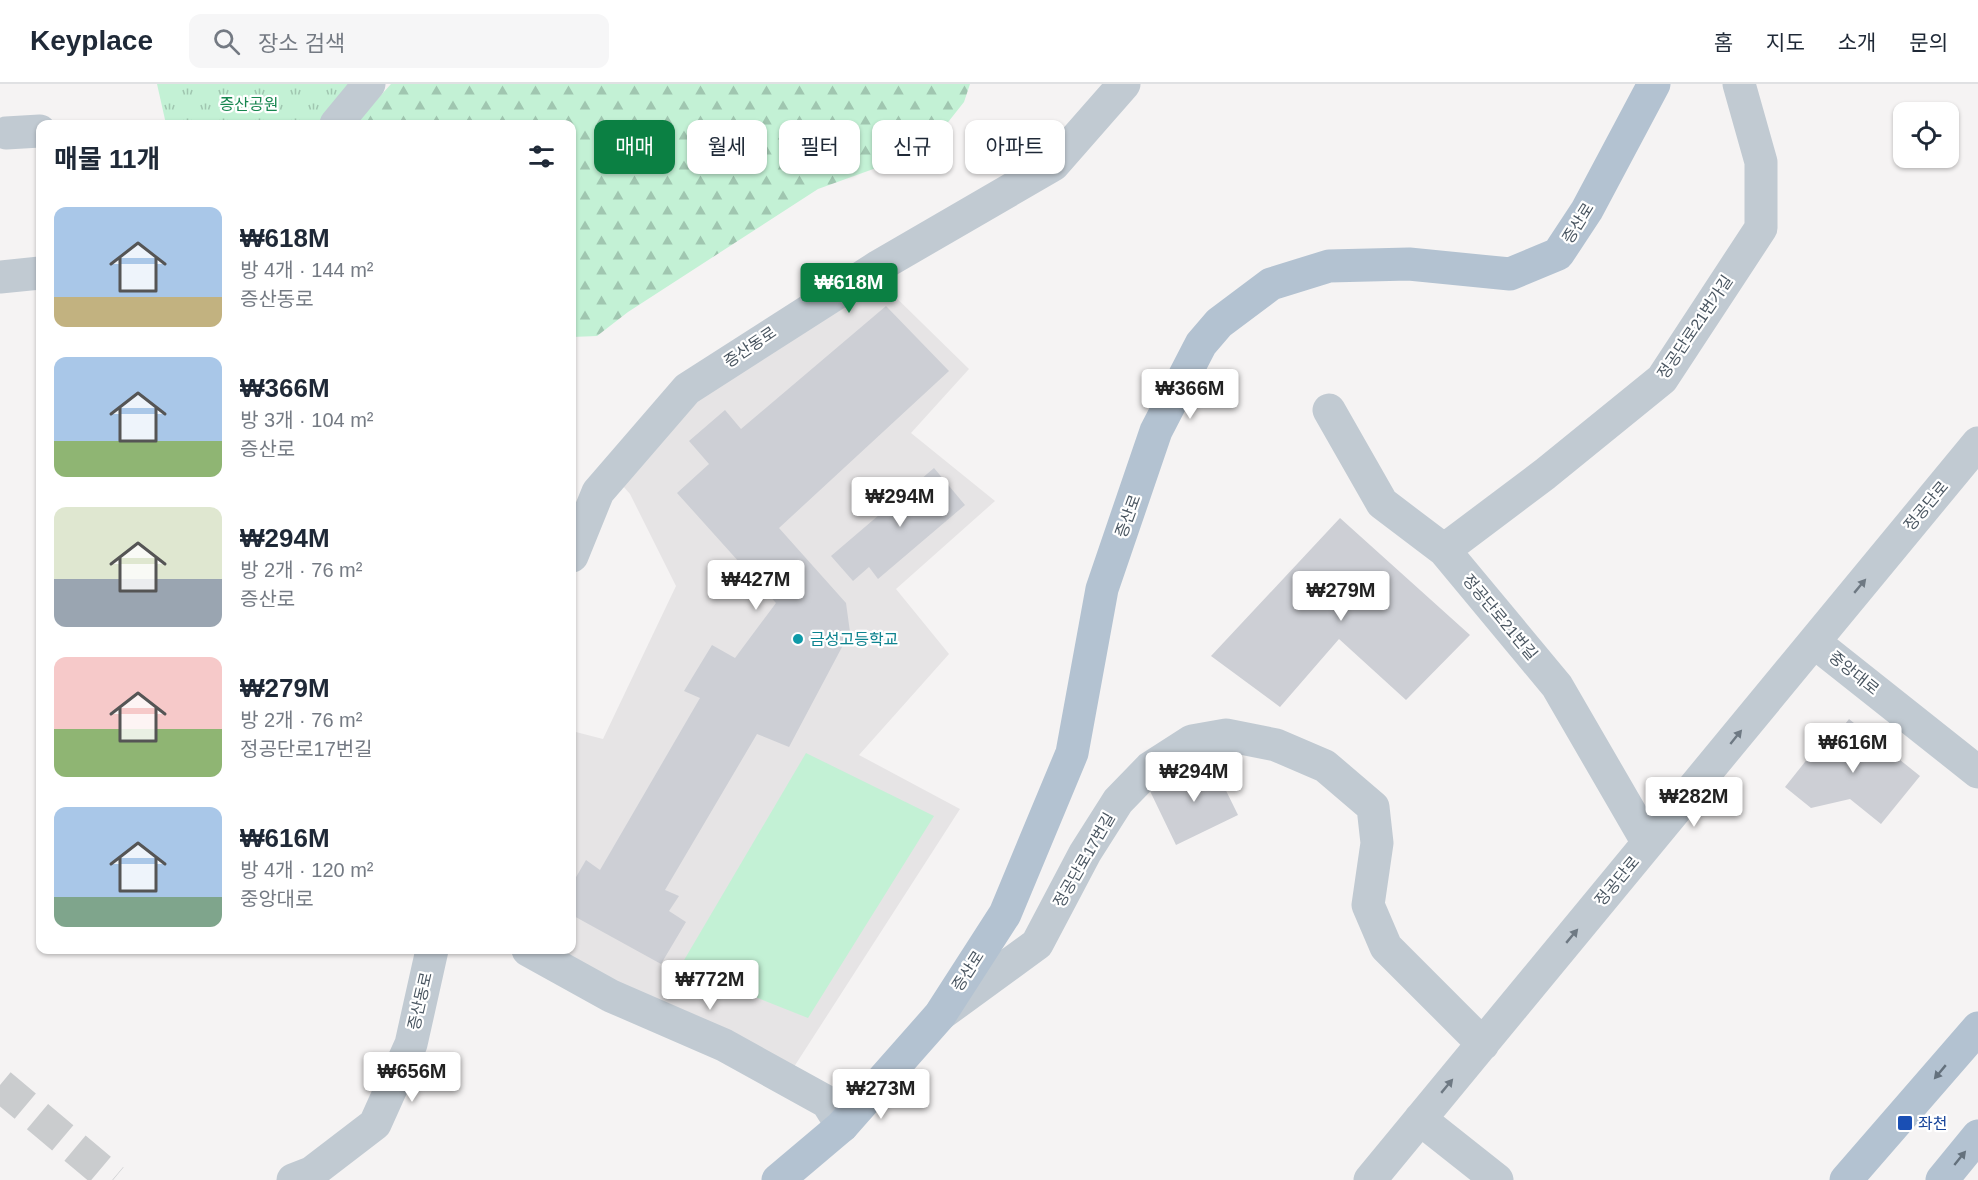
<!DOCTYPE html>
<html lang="ko">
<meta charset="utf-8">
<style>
body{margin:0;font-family:Helvetica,"Noto Sans KR",sans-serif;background:#f6f6f7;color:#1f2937;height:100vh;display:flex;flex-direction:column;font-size:22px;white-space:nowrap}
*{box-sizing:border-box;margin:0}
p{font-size:20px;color:#747a83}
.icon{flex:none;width:33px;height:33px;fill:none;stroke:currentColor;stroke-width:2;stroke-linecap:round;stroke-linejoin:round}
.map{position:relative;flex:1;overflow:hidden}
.panel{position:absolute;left:36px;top:36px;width:540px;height:834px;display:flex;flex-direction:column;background:#fff;border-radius:12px;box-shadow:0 2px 4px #0004}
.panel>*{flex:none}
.top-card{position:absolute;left:594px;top:36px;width:570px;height:54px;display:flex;gap:12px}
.buttons{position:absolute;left:1893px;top:18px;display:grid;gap:12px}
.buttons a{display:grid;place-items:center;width:66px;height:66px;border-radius:12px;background:#fff;box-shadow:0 2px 4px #0004;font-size:30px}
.price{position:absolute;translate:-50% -51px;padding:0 14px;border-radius:6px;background:#fff;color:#222;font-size:20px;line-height:39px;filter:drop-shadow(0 2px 3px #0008)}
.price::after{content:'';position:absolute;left:50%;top:36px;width:18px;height:14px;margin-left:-9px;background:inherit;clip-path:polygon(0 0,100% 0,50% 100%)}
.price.current{background:#0b8043;color:#fff}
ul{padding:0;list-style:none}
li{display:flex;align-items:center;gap:18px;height:150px;padding:0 18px}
li span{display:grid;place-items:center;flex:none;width:168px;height:120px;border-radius:12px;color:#555}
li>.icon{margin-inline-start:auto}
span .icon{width:72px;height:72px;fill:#fffc;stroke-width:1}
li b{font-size:26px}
h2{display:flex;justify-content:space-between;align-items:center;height:72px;padding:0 18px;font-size:26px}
.tag{padding:0 21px;border-radius:12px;background:#fff;box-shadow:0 2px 4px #0004;font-size:21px;line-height:54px}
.tag.current{background:#0b8043;color:#fff}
header{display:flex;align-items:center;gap:36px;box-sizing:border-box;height:84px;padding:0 30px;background:#fff;border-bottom:2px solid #e0e1e3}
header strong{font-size:28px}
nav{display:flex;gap:33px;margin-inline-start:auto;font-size:21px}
.search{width:420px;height:54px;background:#f6f6f7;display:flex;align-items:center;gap:15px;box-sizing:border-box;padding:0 21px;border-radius:12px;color:#747a83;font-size:22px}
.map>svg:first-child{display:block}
</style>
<header>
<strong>Keyplace</strong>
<div class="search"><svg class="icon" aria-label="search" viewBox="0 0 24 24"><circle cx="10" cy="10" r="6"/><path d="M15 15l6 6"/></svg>장소 검색</div>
<nav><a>홈</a><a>지도</a><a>소개</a><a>문의</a></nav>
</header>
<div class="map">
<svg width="1978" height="1096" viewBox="0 0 1978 1096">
<defs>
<pattern id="forest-firs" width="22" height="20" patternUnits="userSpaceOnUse" patternTransform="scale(1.5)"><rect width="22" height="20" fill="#c3f1d5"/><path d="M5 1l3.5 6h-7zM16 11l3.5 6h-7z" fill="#a0c6b0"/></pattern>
<pattern id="park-tufts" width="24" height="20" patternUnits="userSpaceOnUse" patternTransform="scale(1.5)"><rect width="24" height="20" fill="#c3f1d5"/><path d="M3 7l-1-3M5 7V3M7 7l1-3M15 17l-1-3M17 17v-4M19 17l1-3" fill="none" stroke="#a0c6b0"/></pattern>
</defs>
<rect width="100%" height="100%" fill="#f5f3f3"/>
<path fill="#e6e4e5" d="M 875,193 L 969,285 L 911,349 L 995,417 L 896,505 L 949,570 L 859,671 L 960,725 L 792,986 L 535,866 L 572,866 L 572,647 L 603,655 L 676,502 L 630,410 L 623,402 L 699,309 Z"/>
<path fill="#c3f1d5" d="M 806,669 L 934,732 L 808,934 L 680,883 Z"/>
<path fill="url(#forest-firs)" d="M 391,0 L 970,0 L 964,18 L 926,66 L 818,105 L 628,228 L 597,252 L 572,253 L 572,40 L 355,40 Z"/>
<path fill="url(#park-tufts)" d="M 157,0 L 355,0 L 320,40 L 166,40 Z"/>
<path fill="#cdcfd5" d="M 886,222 L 949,287 L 779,444 L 846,519 L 850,548 L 789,663 L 757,650 L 665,806 L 679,812 L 669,827 L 686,838 L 661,880 L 572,831 L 572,800 L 586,776 L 600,786 L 700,614 L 684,607 L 712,561 L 735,574 L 776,519 L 677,409 L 709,380 L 689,357 L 725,326 L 741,345 Z
M 934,384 L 965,421 L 878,495 L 869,483 L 853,497 L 831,472 Z
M 1340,434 L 1470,551 L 1406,616 L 1339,555 L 1280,623 L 1211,572 Z
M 1849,635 L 1920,692 L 1881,740 L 1850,715 L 1811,724 L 1785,703 L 1828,649 L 1834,654 Z
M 1212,678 L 1238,731 L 1176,761 L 1150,707 Z"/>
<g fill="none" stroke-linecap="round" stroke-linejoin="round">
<path stroke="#caccce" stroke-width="33" stroke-dasharray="33 16" stroke-linecap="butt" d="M 0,1001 L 113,1096"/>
<path stroke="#c1cad2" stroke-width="33" d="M 336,40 L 369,0
M 6,49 L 40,47
M 0,193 L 40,189
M 1329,326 L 1382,419 L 1444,466 L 1557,602 L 1648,759
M 1444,466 L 1545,390 L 1662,295 L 1761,144 L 1761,78 L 1739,0
M 572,472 L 598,408 L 687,305 L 879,182 L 1053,81 L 1124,0
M 1814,558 L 1978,688
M 528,866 L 611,912 L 724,961 L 827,1018 L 842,1042
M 941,930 L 1037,860 L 1085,769 L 1118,717 L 1150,684 L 1192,657 L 1226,651 L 1276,661 L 1325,682 L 1373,723 L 1377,759 L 1368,821 L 1386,863 L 1483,960
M 1420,1035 L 1497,1096
M 293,1096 L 311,1089 L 375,1040 L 411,960 L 432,866
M 1370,1096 L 1978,359"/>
<path stroke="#b3c2d1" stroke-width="33" d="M 778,1096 L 842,1042 L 940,931 L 1005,830 L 1072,669 L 1102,505 L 1156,347 L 1201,260 L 1219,239 L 1271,200 L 1329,182 L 1409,180 L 1510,190 L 1558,170 L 1587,126 L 1654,0
M 1846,1096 L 1978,944
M 1942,1096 L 1978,1052"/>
</g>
<defs><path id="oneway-solid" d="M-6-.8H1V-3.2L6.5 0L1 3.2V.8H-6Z" transform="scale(1.5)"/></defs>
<g fill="#6e7983">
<use href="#oneway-solid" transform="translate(1860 502) rotate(-50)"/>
<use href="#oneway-solid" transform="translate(1736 653) rotate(-51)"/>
<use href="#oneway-solid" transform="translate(1572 852) rotate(-50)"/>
<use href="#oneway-solid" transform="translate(1447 1002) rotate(-50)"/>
</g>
<g fill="#64717d">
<use href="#oneway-solid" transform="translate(1940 988) rotate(130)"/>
<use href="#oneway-solid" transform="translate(1960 1074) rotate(-51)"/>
</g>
<circle fill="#0f9aa8" stroke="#fff" stroke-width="2" cx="798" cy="555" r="6"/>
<rect fill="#1a4fb4" stroke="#fff" stroke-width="2" x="1897" y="1031" width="16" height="16" rx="3"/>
<g text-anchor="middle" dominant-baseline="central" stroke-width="4.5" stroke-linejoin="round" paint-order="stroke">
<g font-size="16" fill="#17864f" stroke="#fff">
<text x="249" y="20">증산공원</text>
</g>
<g font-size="16" fill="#4a5661" stroke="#fff">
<text transform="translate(1578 139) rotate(-58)">증산로</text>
<text transform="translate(1695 243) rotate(-56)">정공단로21번가길</text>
<text transform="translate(750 263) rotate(-34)">증산동로</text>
<text transform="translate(1926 422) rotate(-50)">정공단로</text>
<text transform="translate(1128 432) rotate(-70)">증산로</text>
<text transform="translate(1500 533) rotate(50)">정공단로21번길</text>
<text transform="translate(1854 589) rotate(39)">중앙대로</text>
<text transform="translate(1084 776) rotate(-60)">정공단로17번길</text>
<text transform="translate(1617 797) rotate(-50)">정공단로</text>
<text transform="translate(968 887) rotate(-57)">증산로</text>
<text transform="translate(420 917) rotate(-77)">증산동로</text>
</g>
<g font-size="16" fill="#0d838f" stroke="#fff" text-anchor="start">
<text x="810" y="555">금성고등학교</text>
</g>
<g font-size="16" fill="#164399" stroke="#fff" text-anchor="start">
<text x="1918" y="1039">좌천</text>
</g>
</g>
</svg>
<div class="buttons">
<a><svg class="icon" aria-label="locate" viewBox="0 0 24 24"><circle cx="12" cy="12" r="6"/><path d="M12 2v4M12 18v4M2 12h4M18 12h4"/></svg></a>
</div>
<b class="price current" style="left:849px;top:230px">₩618M</b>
<b class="price" style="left:1190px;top:336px">₩366M</b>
<b class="price" style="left:900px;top:444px">₩294M</b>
<b class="price" style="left:756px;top:527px">₩427M</b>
<b class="price" style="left:1341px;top:538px">₩279M</b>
<b class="price" style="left:1853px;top:690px">₩616M</b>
<b class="price" style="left:1194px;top:719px">₩294M</b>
<b class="price" style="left:1694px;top:744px">₩282M</b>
<b class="price" style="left:710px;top:927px">₩772M</b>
<b class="price" style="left:412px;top:1019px">₩656M</b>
<b class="price" style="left:881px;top:1036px">₩273M</b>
<div class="top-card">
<a class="tag current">매매</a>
<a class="tag">월세</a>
<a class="tag">필터</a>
<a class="tag">신규</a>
<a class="tag">아파트</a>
</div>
<section class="panel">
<h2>매물 11개<svg class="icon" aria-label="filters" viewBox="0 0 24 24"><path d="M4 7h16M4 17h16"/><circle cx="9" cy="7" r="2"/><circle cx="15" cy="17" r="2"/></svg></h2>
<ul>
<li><span style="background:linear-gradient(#a9c7e8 75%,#c2b280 0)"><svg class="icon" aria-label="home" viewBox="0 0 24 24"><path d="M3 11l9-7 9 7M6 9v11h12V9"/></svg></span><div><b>₩618M</b><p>방 4개 · 144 m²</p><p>증산동로</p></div></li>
<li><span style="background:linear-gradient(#a9c7e8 70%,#8fb573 0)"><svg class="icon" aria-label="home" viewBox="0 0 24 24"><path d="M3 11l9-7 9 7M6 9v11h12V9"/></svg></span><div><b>₩366M</b><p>방 3개 · 104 m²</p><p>증산로</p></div></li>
<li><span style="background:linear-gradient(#dfe7d0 60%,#9aa5b1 0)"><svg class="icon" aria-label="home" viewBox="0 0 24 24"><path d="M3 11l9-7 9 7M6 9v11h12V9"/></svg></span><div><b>₩294M</b><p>방 2개 · 76 m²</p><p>증산로</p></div></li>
<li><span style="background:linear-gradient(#f6c9c9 60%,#8fb573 0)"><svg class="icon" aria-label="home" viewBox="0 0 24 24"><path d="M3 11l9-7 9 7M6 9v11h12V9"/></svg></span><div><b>₩279M</b><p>방 2개 · 76 m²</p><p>정공단로17번길</p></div></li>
<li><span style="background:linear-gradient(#a9c7e8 75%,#7fa58c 0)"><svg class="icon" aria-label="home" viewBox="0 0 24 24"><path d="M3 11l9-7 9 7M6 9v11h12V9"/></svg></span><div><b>₩616M</b><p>방 4개 · 120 m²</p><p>중앙대로</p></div></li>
</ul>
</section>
</div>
